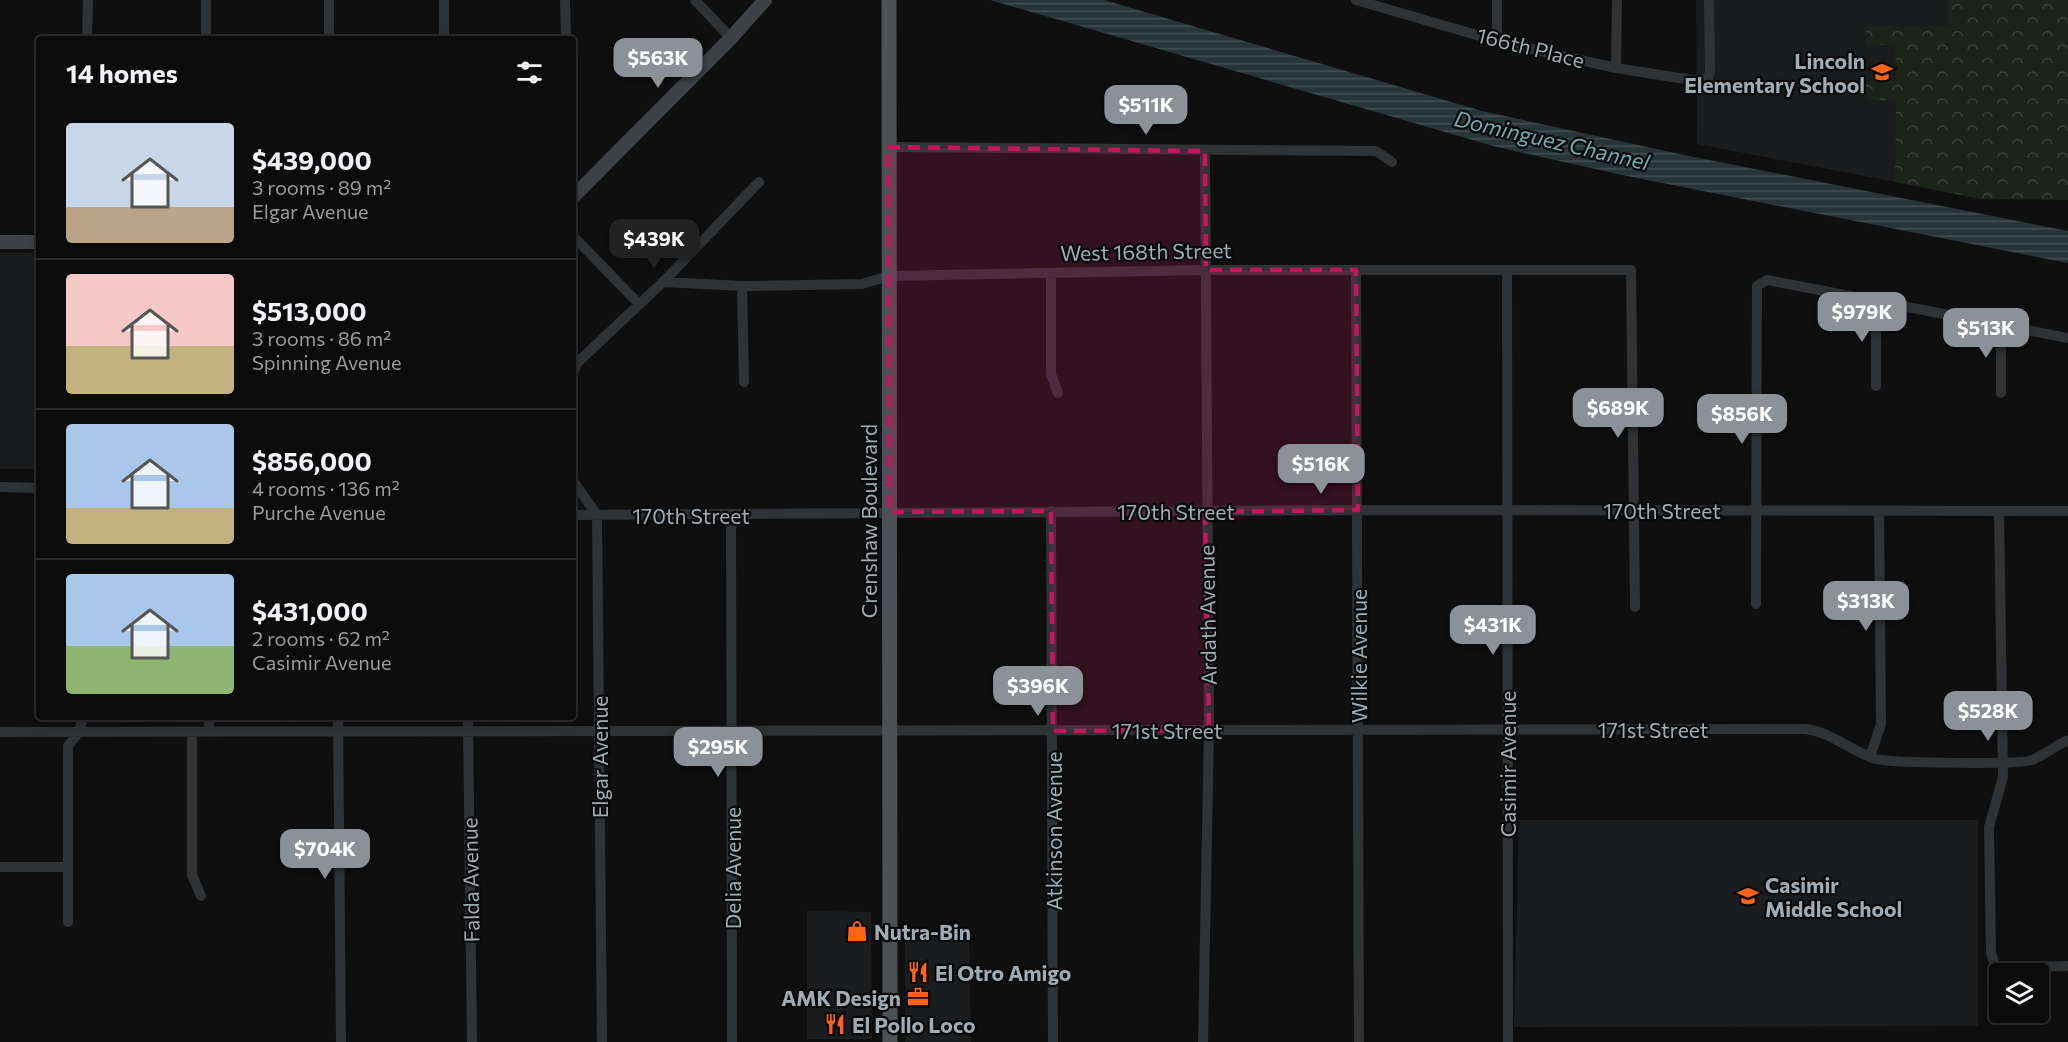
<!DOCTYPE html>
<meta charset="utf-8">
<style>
body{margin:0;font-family:Commissioner,sans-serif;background:#141415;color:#f1f3f6;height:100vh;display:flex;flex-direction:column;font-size:22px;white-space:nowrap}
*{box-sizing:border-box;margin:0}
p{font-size:20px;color:#9a9b9d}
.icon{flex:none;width:33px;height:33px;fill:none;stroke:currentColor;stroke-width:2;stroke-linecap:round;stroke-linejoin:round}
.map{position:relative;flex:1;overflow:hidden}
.side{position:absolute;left:36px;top:36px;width:540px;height:684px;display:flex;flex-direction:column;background:#0b0b0c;border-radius:6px;box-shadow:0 3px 15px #0003,0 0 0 2px #2b2b2d}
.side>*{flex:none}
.tools{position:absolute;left:1989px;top:963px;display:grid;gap:12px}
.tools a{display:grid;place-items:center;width:60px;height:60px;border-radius:6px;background:#0b0b0c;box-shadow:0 3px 15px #0003,0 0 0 2px #2b2b2d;font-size:30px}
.price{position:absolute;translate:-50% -51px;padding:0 14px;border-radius:12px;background:#8c9099;color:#fff;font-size:20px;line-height:39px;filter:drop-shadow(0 2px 3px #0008)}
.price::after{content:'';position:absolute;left:50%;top:36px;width:18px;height:14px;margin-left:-9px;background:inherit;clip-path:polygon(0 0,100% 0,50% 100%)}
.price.current{background:#222;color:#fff}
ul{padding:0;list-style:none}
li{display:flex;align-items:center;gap:18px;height:150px;padding:0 30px}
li+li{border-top:2px solid #2b2b2d}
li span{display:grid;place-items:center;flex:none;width:168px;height:120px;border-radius:6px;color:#555}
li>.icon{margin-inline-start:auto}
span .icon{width:72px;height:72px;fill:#fffc;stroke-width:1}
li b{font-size:26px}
h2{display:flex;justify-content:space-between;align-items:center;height:72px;padding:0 30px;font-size:26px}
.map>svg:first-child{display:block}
</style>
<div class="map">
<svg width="2068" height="1042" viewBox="0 0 2068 1042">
<defs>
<pattern id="park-crowns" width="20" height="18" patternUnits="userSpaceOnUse" patternTransform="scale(1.5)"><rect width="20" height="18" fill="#1c231b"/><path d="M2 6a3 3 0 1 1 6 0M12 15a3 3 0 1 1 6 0" fill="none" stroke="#3a403a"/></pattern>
<pattern id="water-rules" width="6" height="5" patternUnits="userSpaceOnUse" patternTransform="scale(1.5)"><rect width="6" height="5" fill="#273538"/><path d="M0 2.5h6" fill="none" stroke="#435052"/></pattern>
</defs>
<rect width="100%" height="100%" fill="#0f0f10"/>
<path fill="#1b1c1d" d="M 1696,0 L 2068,0 L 1979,198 L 1697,144 Z
M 0,253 L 39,253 L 39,469 L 0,469 Z
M 1519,820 L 1978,820 L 1978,1026 L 1514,1027 Z
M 807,911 L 871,912 L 872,1039 L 807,1039 Z
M 969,932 L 971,1042 L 905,1042 L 905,933 Z"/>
<path fill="url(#park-crowns)" d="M 1948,0 L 2068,0 L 2068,200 L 1980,199 L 1895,182 L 1896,100 L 1866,100 L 1866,81 L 1896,80 L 1895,45 L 1866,45 L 1866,26 L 1948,26 Z"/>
<path fill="url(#water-rules)" d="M 990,0 L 1104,0 L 1482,111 L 1684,155 L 2068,231 L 2068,263 L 1622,175 L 1493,146 Z"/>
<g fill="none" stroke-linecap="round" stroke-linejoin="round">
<path stroke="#303336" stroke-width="10" d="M 206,0 L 206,39
M 329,0 L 329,39
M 444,0 L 444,39
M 565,0 L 566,39
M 695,0 L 731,38
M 1356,0 L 1497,41 L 1616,68 L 1698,81 L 1708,78 L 1710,72 L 1709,0
M 1497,0 L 1497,41
M 87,39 L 88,0
M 1616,68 L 1617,0
M 888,147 L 1376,151 L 1392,162
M 573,236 L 639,304
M 1356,270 L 1359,1042
M 1507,270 L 1508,1042
M 1051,274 L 1051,374 L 1058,393
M 663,282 L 742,286 L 862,284 L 889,276 L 1206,270 L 1631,270 L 1635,607
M 742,286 L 744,382
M 1876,301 L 1876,386
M 573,373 L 578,362 L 663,282 L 759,182
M 2001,393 L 2001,326
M 573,481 L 597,515 L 602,1042
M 0,487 L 39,488
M 1051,511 L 1053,1042
M 1999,511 L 2003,777 L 1989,827 L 1991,953 L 1995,965 L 2001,968 L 2068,966
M 731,514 L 732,1042
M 573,515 L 1358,510 L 2068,511
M 1756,604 L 1757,286 L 1767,280 L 2068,338
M 209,717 L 209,732
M 338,717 L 341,1042
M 468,717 L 472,1042
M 0,732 L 1805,729 C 1833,732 1849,751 1876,759 C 1891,763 2020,765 2032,760 C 2045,755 2056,745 2068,740
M 192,732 L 192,875 L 201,896
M 1870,757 L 1881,724 L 1879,511
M 0,867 L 68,867
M 68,922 L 68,746 L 79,732 L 83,717
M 1203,1042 L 1209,730 L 1205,151"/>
<path stroke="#3e4246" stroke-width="14" d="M 573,197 L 731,38 L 765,0
M 0,242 L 39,242"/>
<path stroke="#4b5155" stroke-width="15" d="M 889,0 L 890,1042"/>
</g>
<path fill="#c2185b" fill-opacity="0.2" stroke="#c2185b" stroke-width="4.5" stroke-dasharray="12 8" stroke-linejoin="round" d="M 888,147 L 1205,151 L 1206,270 L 1356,270 L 1358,510 L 1205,512 L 1209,730 L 1053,731 L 1051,511 L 889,512 Z"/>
<defs>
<symbol id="school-bare" viewBox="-9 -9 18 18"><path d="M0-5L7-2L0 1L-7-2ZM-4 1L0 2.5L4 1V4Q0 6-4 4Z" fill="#ff6318" stroke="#0a0a0b" stroke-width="2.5" paint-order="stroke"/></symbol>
<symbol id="shop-bare" viewBox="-9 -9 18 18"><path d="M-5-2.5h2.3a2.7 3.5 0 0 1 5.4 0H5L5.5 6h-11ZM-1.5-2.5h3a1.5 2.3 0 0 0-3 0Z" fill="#ff6318" stroke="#0a0a0b" stroke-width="2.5" paint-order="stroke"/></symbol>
<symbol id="restaurant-bare" viewBox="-9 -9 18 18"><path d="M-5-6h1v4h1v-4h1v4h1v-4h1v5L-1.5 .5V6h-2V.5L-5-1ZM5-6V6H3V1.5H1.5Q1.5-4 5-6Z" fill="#ff6318" stroke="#0a0a0b" stroke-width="2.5" paint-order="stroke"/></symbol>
<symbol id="office-bare" viewBox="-9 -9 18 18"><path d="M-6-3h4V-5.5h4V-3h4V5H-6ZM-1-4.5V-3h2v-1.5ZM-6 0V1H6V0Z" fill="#ff6318" stroke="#0a0a0b" stroke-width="2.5" paint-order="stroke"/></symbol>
</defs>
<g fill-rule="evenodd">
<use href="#school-bare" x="1867" y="57" width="30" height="30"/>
<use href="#school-bare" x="1733" y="881" width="30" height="30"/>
<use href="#shop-bare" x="842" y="916" width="30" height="30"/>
<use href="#restaurant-bare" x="903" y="957" width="30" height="30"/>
<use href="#office-bare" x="903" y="982" width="30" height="30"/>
<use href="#restaurant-bare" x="820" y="1009" width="30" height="30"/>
</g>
<g text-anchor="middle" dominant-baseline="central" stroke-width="4.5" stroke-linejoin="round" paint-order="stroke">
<g font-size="21" fill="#9facb3" stroke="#0a0a0b">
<text transform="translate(1531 47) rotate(14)">166th Place</text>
<text transform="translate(1146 251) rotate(-1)">West 168th Street</text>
<text x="1662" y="510">170th Street</text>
<text x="1176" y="511">170th Street</text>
<text x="691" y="515">170th Street</text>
<text transform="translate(868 521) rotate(-90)">Crenshaw Boulevard</text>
<text transform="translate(1207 615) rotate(-91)">Ardath Avenue</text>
<text transform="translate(1358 656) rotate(-90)">Wilkie Avenue</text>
<text x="1653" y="729">171st Street</text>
<text x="1167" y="730">171st Street</text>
<text transform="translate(599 757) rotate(-90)">Elgar Avenue</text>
<text transform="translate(1507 764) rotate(-90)">Casimir Avenue</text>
<text transform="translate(1053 831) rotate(-90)">Atkinson Avenue</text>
<text transform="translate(732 868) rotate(-90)">Delia Avenue</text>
<text transform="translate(470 880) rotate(-91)">Falda Avenue</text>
</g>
<g font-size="21" font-weight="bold" fill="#9facb3" stroke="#0a0a0b" text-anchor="start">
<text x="1865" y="60" text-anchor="end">Lincoln<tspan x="1865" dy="24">Elementary School</tspan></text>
<text x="1765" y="884">Casimir<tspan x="1765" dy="24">Middle School</tspan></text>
<text x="874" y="931">Nutra-Bin</text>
<text x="935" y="972">El Otro Amigo</text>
<text x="901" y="997" text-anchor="end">AMK Design</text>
<text x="852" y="1024">El Pollo Loco</text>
</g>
<g font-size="22" font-style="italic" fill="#72a9b2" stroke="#0a0a0b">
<text transform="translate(1552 140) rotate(13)">Dominguez Channel</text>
</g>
</g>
</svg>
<div class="tools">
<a><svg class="icon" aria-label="layers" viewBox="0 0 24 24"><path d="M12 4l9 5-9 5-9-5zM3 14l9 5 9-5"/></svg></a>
</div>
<b class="price" style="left:658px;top:89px">$563K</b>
<b class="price" style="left:1146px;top:136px">$511K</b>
<b class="price current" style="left:654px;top:270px">$439K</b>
<b class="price" style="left:1862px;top:343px">$979K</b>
<b class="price" style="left:1986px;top:359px">$513K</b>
<b class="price" style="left:1618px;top:439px">$689K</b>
<b class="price" style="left:1742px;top:445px">$856K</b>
<b class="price" style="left:1321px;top:495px">$516K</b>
<b class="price" style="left:1866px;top:632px">$313K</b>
<b class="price" style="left:1493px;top:656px">$431K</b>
<b class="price" style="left:1038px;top:717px">$396K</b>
<b class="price" style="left:1988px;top:742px">$528K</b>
<b class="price" style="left:718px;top:778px">$295K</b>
<b class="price" style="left:325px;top:880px">$704K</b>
<section class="side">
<h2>14 homes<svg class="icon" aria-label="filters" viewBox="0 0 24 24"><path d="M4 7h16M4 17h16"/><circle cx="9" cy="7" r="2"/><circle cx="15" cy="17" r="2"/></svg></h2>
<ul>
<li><span style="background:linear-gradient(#c9d6e8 70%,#b9a48a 0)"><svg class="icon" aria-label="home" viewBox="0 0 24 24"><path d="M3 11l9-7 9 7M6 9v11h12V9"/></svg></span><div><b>$439,000</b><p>3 rooms · 89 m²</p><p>Elgar Avenue</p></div></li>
<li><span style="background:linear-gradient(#f6c9c9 60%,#c2b280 0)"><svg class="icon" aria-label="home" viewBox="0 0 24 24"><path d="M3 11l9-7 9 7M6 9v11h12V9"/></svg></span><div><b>$513,000</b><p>3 rooms · 86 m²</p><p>Spinning Avenue</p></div></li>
<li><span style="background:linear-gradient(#a9c7e8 70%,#c2b280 0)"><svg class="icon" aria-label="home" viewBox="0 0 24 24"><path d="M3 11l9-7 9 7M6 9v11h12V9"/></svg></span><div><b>$856,000</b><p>4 rooms · 136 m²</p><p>Purche Avenue</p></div></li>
<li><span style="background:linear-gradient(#a9c7e8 60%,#8fb573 0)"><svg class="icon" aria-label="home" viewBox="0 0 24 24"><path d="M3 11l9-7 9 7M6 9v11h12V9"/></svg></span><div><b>$431,000</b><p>2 rooms · 62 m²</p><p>Casimir Avenue</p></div></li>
</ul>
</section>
</div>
